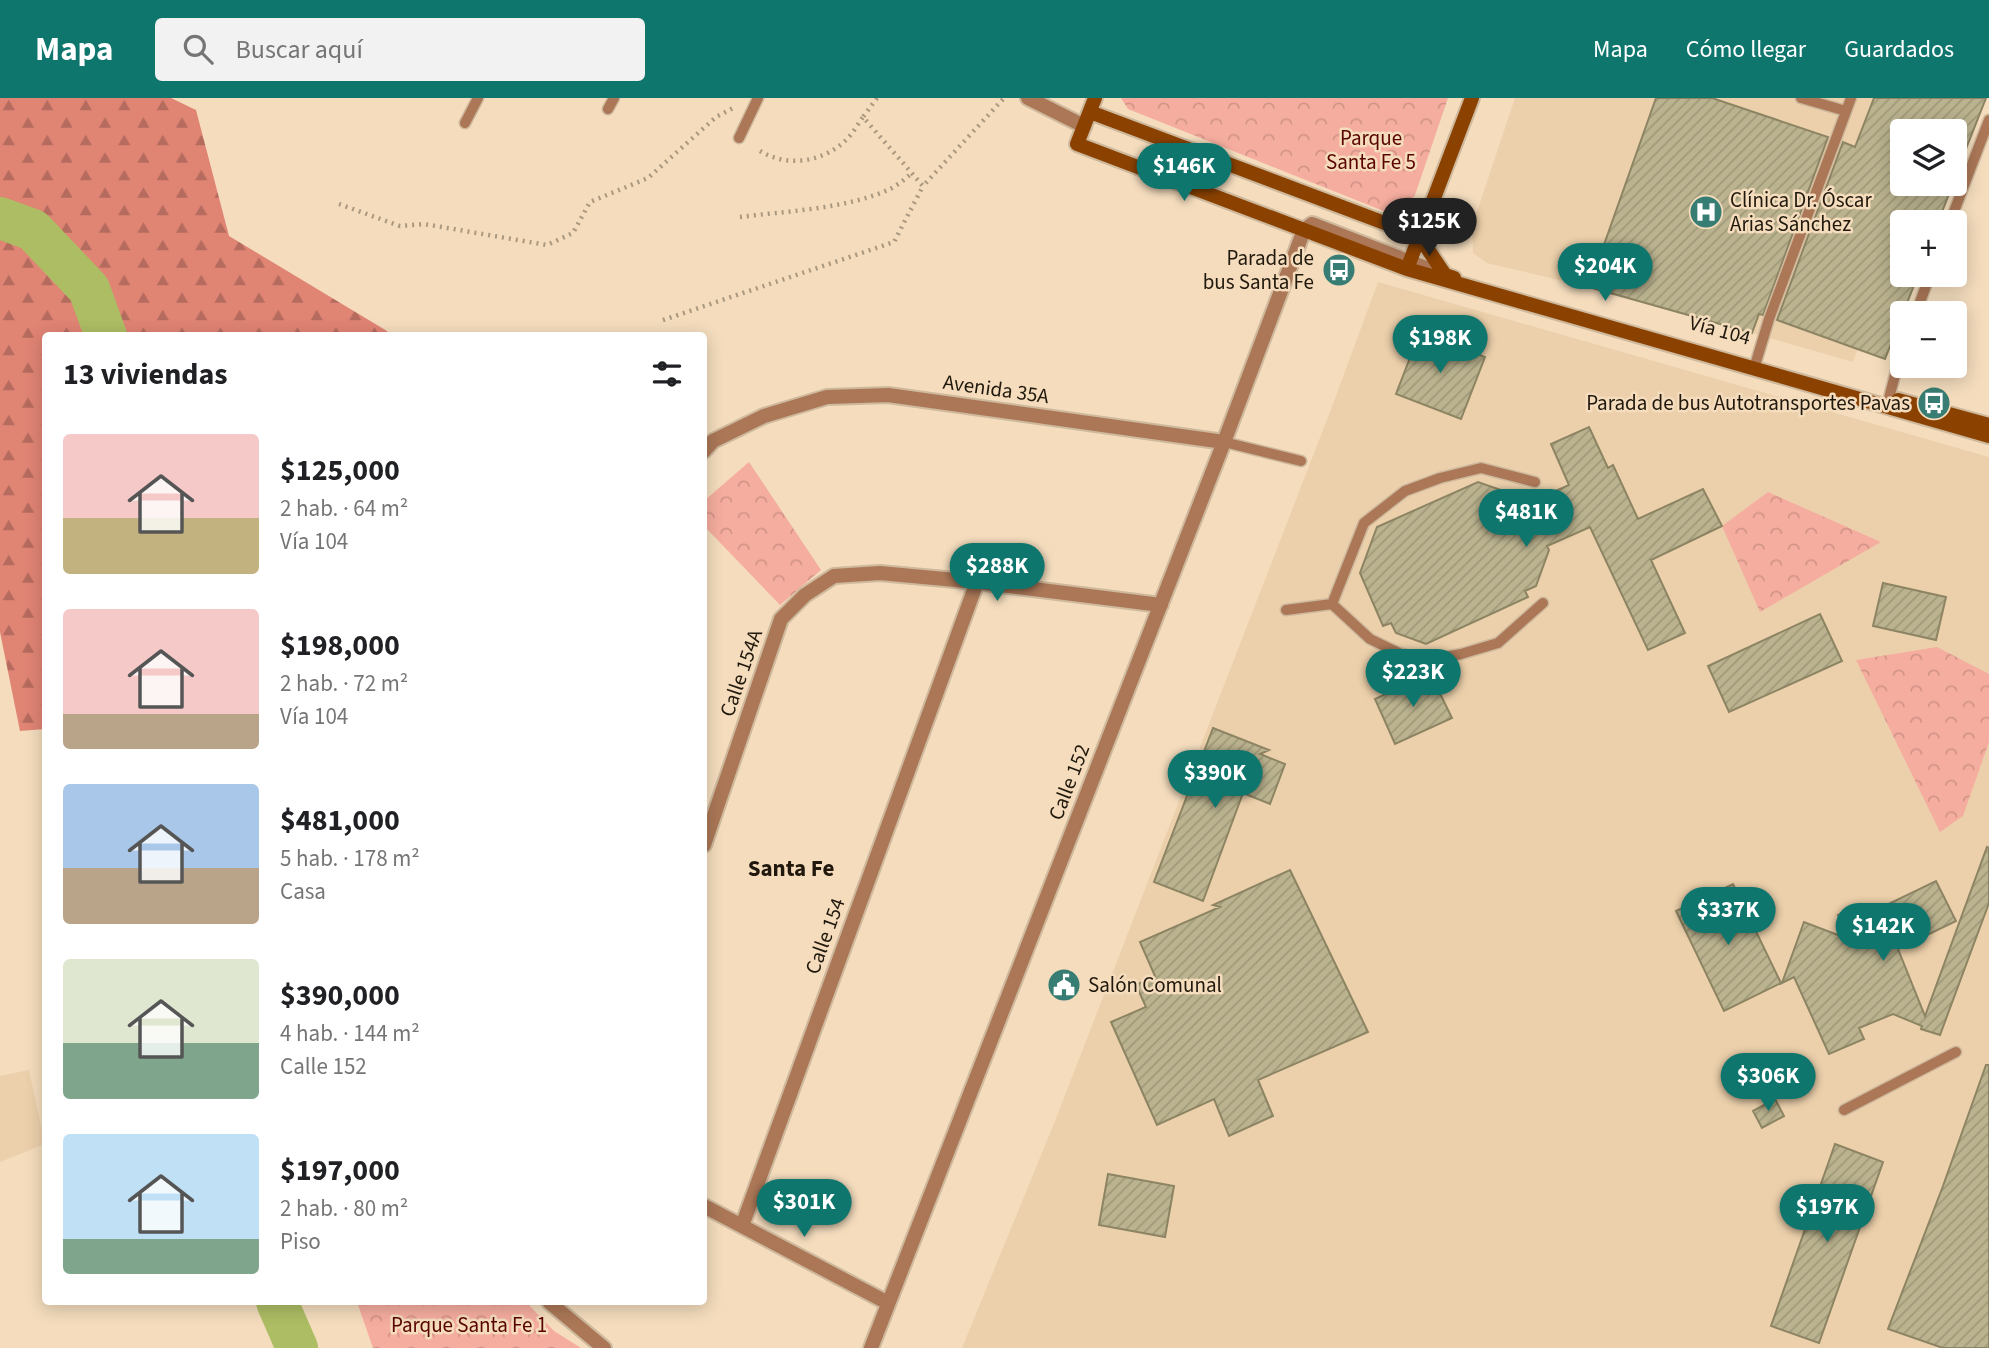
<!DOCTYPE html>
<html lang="es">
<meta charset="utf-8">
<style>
body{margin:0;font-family:"Source Sans 3",sans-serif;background:#f2f2f2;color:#202124;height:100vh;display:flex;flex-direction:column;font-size:26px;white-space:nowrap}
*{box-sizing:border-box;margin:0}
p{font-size:23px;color:#757577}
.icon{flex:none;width:38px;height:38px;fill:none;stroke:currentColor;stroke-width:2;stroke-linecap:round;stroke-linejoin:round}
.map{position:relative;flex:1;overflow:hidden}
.drawer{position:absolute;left:42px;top:234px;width:665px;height:973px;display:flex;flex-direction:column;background:#fff;border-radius:7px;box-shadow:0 4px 18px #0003}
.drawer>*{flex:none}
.tools{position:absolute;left:1890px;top:21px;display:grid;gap:14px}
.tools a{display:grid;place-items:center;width:77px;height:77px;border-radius:7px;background:#fff;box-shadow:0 4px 18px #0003;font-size:35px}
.price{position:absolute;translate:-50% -60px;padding:0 16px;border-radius:24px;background:#0f766e;color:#fff;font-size:23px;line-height:46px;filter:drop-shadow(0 2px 4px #0008)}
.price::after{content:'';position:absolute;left:50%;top:42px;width:21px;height:16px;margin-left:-10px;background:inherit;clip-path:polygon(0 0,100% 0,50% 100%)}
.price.on{background:#222;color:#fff}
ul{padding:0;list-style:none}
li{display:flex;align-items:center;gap:21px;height:175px;padding:0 21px}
li span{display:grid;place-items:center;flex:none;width:196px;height:140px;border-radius:7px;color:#555}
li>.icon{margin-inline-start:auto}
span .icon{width:84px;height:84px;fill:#fffc;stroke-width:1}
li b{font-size:30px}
h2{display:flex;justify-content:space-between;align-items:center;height:84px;padding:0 21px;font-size:30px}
header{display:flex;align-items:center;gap:42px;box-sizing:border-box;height:98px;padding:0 35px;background:#0f766e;color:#fff}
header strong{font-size:33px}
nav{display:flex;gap:38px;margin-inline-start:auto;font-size:24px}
.search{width:490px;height:63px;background:#f2f2f2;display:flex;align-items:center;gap:18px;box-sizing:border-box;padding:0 24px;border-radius:7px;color:#757577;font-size:26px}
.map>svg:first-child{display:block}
</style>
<header>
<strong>Mapa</strong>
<div class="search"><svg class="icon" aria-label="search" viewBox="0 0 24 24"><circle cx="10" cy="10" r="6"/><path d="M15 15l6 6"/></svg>Buscar aquí</div>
<nav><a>Mapa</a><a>Cómo llegar</a><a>Guardados</a></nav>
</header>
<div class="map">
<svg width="1989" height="1250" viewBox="0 0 1989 1250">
<defs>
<pattern id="forest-firs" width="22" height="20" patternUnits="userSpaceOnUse" patternTransform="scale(1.75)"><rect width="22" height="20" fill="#e08474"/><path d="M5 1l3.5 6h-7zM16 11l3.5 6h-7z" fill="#b56b5e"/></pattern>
<pattern id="park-crowns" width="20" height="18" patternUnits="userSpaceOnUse" patternTransform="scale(1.75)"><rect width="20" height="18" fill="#f5ad9f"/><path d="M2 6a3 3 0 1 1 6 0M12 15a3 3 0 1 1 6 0" fill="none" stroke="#d29488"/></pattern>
<pattern id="building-hatch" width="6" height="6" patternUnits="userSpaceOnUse" patternTransform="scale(1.75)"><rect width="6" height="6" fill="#bbb38f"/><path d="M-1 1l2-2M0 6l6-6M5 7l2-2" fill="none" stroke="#a0997a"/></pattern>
</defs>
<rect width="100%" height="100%" fill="#f4dcbd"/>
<path fill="#ecd0ab" d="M 1515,0 L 1655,0 L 1589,189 L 1487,165 L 1473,155 L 1472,129 Z
M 1712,0 L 1947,0 L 1935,33 L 1902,33 L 1902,86 L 1917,86 L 1853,264 L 1752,235 L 1825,39 Z
M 1378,184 L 1989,359 L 1989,1250 L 962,1250 L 1055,1023 L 1330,314 Z
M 29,972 L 45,1046 L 0,1064 L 0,978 Z"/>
<path fill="url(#forest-firs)" d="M 0,0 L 171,0 L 196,12 L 229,138 L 387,233 L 389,238 L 46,238 L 45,631 L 20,633 L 0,534 Z"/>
<path fill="url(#park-crowns)" d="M 1121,0 L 1448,0 L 1415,97 C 1407,110 1402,115 1386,114 L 1128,11 Z
M 749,364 L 821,472 L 780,507 L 704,428 L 704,403 Z
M 1768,394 L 1881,444 L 1760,514 L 1722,428 Z
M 1937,549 L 1989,576 L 1989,644 L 1963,718 L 1940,734 L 1856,562 Z
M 357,1204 L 526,1204 L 554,1233 L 581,1250 L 373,1250 Z"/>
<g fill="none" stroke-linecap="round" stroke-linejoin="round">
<path stroke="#acbd64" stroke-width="42" d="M 0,120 L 33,132 L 89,191 L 106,238
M 277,1204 L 297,1250"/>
</g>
<path fill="url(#building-hatch)" stroke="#8c8462" stroke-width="2" d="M 1656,0 L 1712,0 L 1828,39 L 1763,217 L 1759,216 L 1752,235 L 1589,189 Z
M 1874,0 L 1986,0 L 1956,76 L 1955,76 L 1955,33 L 1902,33 L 1902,86 L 1953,86 L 1938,124 L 1902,124 L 1902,177 L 1918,177 L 1885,261 L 1777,222 L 1843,44 L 1855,49 Z
M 1420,234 L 1485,259 L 1461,321 L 1396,296 Z
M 1589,329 L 1608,370 L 1613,367 L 1638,421 L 1703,391 L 1722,428 L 1651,462 L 1685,535 L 1648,552 L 1590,429 L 1547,448 L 1549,452 L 1536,488 L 1525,493 L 1528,499 L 1426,546 L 1396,535 L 1391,525 L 1383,528 L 1360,475 L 1377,429 L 1478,384 L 1524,400 L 1527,406 L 1569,387 L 1551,346 Z
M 1883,485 L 1946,499 L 1936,542 L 1873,528 Z
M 1820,516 L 1842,563 L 1729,614 L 1708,568 Z
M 1430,575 L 1452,620 L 1395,646 L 1375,601 Z
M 1213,630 L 1269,652 L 1260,656 L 1285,666 L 1270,706 L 1243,695 L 1203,803 L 1154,784 Z
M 1987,749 L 1989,750 L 1989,805 L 1940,937 L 1921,931 L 1922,928 L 1893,916 L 1859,930 L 1864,941 L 1829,956 L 1794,879 L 1782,885 L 1804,824 L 1851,842 L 1838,817 L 1864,807 L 1868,816 L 1936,783 L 1956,823 L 1898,851 L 1925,918 Z
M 1290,772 L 1368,934 L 1258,982 L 1273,1018 L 1229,1038 L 1214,1001 L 1157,1027 L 1111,924 L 1146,909 L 1136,887 L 1155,878 L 1140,844 L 1220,809 L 1213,807 Z
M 1733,786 L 1781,885 L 1724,913 L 1676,813 Z
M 1986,967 L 1989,967 L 1989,1250 L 1943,1250 L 1888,1231 L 1943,1088 Z
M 1775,1001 L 1784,1018 L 1762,1030 L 1753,1013 Z
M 1835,1046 L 1883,1064 L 1819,1245 L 1771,1228 Z
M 1108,1076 L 1174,1088 L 1165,1139 L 1099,1127 Z"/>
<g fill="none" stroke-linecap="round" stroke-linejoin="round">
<defs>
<path id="lane" d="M 1801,0 L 1846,13
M 608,11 L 614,0
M 465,25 L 478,0
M 739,40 L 758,0
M 1950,124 L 1989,22
M 1916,215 L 1930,177
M 1756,264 L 1769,221 L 1851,0
M 1889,300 L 1902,250
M 1224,344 L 1301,363
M 1332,506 L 1370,541 L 1399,555 L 1419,561 L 1434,561 L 1461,556 L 1498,545 L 1543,505
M 1286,512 L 1332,506 L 1364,425 L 1405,393 L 1440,380 L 1481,370 L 1535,384
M 1844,1012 L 1956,954"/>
<path id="street" d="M 1028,0 L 1084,28
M 704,353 L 713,343 L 764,318 L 827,299 L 888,297 L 1224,344
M 704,747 L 781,521 L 805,497 L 834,478 L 880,475 L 977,484 L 1161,507
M 704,1108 L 888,1205
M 742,1128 L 977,484
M 549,1204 L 604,1250
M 871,1250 L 1224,344 L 1304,132 L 1312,126 L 1436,174"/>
<path id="secondary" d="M 1095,0 L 1077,46 L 1407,171 L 1989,338
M 1090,14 L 1419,138 L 1445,177 L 1454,180
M 1407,171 L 1472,0
M 1898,302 L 1989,327"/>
</defs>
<use href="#lane" stroke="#ceb99d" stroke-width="13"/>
<use href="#street" stroke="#ceb99d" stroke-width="18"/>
<use href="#secondary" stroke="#ceb99d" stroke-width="18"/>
<path stroke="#aa987f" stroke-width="4.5" stroke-dasharray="2 5" stroke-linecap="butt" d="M 877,0 L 863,19 L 923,88 L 1004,0
M 760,53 C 788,70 824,64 847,41 C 853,35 858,26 863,19
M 339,106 L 400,128 L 424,126 L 547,147 L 573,135 L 590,104 L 648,80 L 716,19 L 735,9
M 740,119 C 786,113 847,111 890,91 C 898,87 905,81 912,75
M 663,222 L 894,144 L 923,88"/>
<use href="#lane" stroke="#ab7757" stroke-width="10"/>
<use href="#street" stroke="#ab7757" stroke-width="14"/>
<use href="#secondary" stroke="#8b4200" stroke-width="14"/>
</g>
<defs>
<symbol id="hospital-disc" viewBox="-11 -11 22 22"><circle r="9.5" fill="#377d73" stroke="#f4dcbd"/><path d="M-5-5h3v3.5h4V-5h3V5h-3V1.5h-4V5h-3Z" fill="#fff"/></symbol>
<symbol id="bus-disc" viewBox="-11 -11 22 22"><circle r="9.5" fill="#377d73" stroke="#f4dcbd"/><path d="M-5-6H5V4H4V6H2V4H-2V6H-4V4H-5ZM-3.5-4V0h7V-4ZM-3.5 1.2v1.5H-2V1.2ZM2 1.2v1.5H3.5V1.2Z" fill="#fff"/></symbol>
<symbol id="civic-disc" viewBox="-11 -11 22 22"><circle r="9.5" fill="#377d73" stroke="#f4dcbd"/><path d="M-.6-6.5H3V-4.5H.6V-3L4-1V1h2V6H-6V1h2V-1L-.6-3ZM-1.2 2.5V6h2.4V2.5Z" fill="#fff"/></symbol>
</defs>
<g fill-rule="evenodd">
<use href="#hospital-disc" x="1687" y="95" width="38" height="38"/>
<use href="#bus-disc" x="1320" y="153" width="38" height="38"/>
<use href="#bus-disc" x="1915" y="286" width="38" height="38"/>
<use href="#civic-disc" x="1045" y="868" width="38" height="38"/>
</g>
<g text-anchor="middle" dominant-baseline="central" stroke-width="5" stroke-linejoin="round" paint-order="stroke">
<g font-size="21" fill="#590400" stroke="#f4dcbd">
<text x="1371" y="40">Parque<tspan x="1371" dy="24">Santa Fe 5</tspan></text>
<text x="469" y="1227">Parque Santa Fe 1</text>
</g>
<g font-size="21" fill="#20180c" stroke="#f4dcbd" text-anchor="start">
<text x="1730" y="102">Clínica Dr. Óscar<tspan x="1730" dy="24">Arias Sánchez</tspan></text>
<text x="1314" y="160" text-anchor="end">Parada de<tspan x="1314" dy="24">bus Santa Fe</tspan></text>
<text x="1910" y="305" text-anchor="end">Parada de bus Autotransportes Pavas</text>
<text x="1088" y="887">Salón Comunal</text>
</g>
<g font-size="21" fill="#20180c" stroke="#f4dcbd">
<text transform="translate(1720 232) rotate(15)">Vía 104</text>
<text transform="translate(996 291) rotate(8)">Avenida 35A</text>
<text transform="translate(741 575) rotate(-71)">Calle 154A</text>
<text transform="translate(1069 684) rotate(-69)">Calle 152</text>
<text transform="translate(825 838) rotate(-70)">Calle 154</text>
</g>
<g font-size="23" font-weight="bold" fill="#20180c" stroke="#f4dcbd">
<text x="791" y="770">Santa Fe</text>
</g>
</g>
</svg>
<div class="tools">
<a><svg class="icon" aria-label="layers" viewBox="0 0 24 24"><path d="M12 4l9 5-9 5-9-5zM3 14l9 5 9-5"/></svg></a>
<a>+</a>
<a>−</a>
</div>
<b class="price" style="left:1184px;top:105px">$146K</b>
<b class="price on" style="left:1429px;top:160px">$125K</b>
<b class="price" style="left:1605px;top:205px">$204K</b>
<b class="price" style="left:1440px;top:277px">$198K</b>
<b class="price" style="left:1526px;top:451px">$481K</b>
<b class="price" style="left:997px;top:505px">$288K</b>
<b class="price" style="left:1413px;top:611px">$223K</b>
<b class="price" style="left:1215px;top:712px">$390K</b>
<b class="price" style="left:1728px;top:849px">$337K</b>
<b class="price" style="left:1883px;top:865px">$142K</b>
<b class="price" style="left:1768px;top:1015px">$306K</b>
<b class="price" style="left:804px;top:1141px">$301K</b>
<b class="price" style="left:1827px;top:1146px">$197K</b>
<section class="drawer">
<h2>13 viviendas<svg class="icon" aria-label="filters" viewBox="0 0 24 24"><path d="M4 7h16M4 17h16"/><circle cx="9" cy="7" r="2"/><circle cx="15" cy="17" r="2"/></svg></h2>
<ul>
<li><span style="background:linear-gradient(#f6c9c9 60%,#c2b280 0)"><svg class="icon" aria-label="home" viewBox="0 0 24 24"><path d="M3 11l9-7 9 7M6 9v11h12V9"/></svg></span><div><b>$125,000</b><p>2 hab. · 64 m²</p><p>Vía 104</p></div></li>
<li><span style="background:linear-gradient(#f6c9c9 75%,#b9a48a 0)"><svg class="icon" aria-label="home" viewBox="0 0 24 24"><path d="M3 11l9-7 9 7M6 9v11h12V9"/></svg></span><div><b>$198,000</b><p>2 hab. · 72 m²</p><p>Vía 104</p></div></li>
<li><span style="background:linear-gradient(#a9c7e8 60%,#b9a48a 0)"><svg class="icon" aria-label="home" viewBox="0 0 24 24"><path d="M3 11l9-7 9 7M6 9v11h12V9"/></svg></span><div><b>$481,000</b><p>5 hab. · 178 m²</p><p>Casa</p></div></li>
<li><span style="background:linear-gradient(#dfe7d0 60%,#7fa58c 0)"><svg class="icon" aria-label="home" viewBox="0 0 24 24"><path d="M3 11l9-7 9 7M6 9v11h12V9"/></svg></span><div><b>$390,000</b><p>4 hab. · 144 m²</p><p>Calle 152</p></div></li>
<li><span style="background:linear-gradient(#bfe0f5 75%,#7fa58c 0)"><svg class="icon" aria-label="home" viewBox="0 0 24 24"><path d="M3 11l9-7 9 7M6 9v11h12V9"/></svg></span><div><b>$197,000</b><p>2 hab. · 80 m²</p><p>Piso</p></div></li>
</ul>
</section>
</div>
